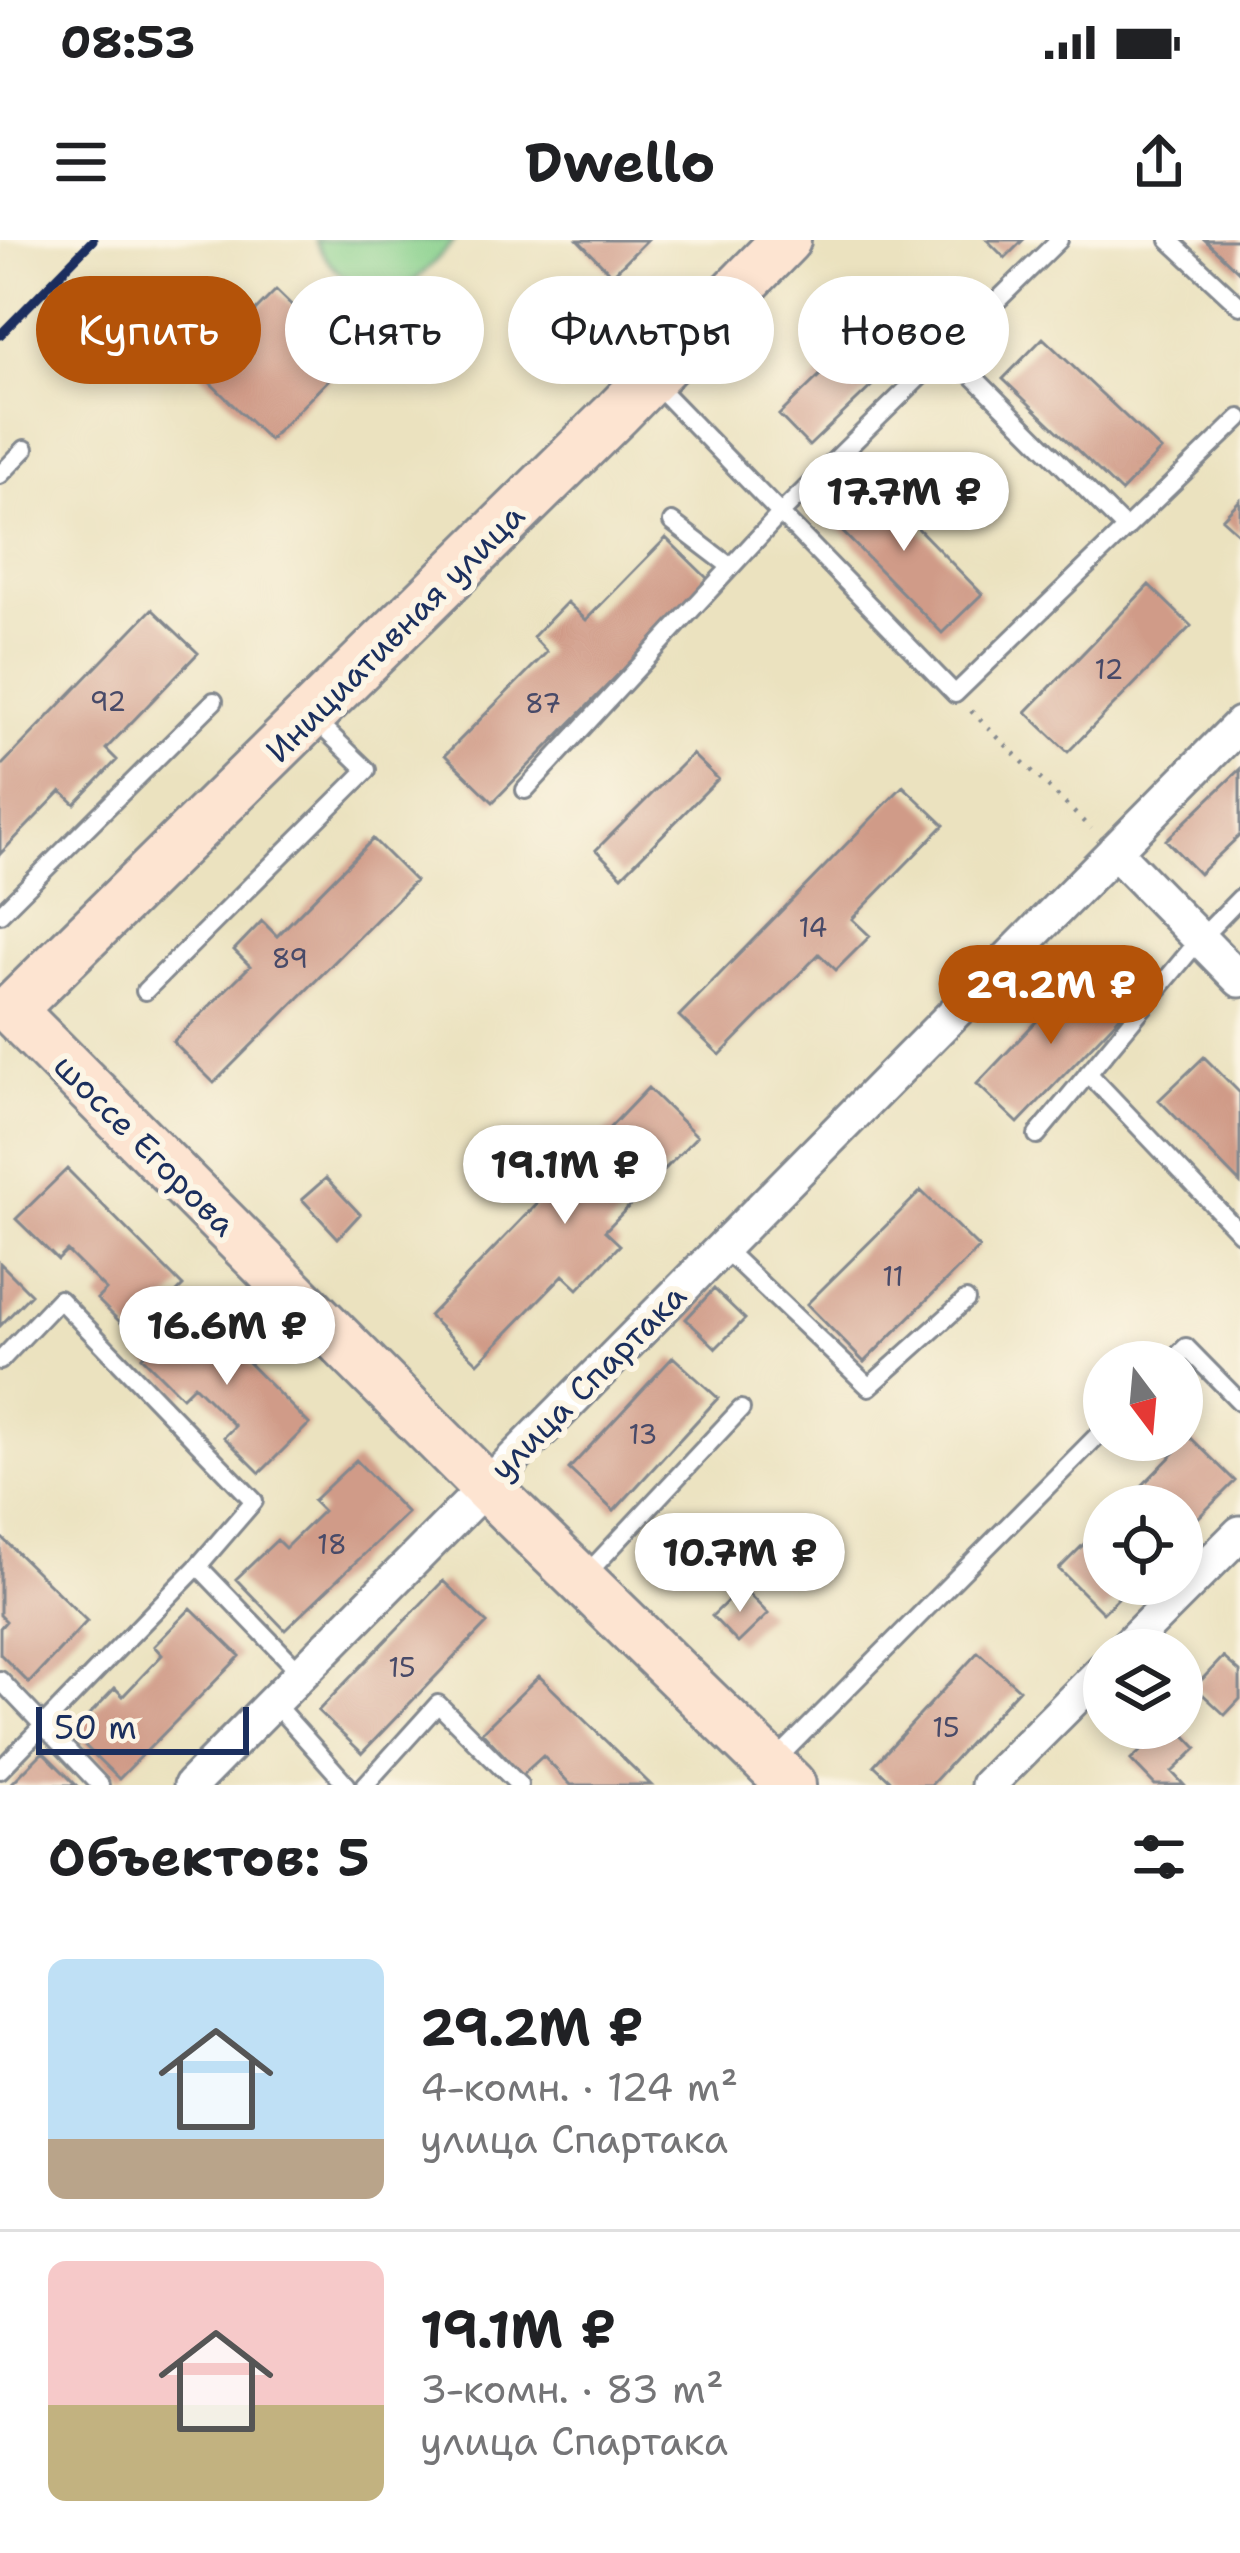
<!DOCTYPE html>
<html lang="ru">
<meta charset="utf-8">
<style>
body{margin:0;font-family:"Shantell Sans",sans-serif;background:#f6f6f6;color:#202124;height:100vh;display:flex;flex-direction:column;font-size:45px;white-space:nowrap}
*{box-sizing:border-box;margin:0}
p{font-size:39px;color:#757577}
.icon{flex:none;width:66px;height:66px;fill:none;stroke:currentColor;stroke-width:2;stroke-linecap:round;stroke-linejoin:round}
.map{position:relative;height:1545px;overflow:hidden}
.drawer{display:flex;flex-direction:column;background:#fff;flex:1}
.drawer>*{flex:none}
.hud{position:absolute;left:36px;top:36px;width:1170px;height:108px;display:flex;gap:24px}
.needle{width:78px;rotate:164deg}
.buttons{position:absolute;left:1083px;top:1101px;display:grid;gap:24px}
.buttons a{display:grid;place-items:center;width:120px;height:120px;border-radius:50%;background:#fff;box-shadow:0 6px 18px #0003;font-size:60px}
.scale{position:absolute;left:36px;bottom:30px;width:213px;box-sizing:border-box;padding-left:12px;border:6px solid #1b2f5e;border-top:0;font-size:33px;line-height:42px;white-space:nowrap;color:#1b2f5e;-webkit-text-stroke:9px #fcf5e5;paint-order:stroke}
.price{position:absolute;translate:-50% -102px;padding:0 27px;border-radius:42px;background:#fff;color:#222;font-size:39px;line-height:78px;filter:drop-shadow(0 3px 6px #0008)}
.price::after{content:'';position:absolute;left:50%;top:72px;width:36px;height:27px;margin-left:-18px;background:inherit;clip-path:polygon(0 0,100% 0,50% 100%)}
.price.active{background:#b45309;color:#fff}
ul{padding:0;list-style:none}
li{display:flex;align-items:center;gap:36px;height:300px;padding:0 48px}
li+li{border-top:3px solid #e0e0e0}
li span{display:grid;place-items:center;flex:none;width:336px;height:240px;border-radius:18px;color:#555}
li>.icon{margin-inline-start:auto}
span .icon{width:144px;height:144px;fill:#fffc;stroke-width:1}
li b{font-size:51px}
h2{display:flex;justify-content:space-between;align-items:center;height:144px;padding:0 48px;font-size:51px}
.pill{padding:0 42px;border-radius:54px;background:#fff;box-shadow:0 6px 18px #0003;font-size:42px;line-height:108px}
.pill.active{background:#b45309;color:#fff}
.status{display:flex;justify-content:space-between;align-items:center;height:84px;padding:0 60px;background:#fff;direction:ltr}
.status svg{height:33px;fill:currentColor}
header{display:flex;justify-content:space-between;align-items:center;height:156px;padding:0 48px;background:#fff;font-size:54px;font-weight:700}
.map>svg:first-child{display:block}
</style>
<div class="status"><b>08:53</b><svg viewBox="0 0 49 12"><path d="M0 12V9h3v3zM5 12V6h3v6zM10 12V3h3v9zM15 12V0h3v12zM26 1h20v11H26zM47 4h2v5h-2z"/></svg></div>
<header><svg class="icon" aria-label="menu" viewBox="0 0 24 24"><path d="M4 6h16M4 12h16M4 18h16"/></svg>Dwello<svg class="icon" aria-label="share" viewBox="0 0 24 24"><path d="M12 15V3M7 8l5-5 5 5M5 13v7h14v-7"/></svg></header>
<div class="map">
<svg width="1240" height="1545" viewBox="0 0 1240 1545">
<rect width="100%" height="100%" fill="#fcf5e5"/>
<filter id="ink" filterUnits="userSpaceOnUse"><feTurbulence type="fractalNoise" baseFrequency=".00833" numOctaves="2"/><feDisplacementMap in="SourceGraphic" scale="24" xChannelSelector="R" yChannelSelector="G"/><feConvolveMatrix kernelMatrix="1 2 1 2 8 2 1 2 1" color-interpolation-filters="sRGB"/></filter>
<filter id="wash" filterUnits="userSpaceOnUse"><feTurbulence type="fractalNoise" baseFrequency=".004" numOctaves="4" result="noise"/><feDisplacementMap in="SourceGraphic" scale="48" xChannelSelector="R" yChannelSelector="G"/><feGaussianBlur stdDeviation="2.7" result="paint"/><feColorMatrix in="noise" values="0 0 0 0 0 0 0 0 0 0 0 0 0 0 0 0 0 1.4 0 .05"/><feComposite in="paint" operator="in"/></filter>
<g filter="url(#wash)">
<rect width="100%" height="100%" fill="#ebe2bf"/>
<path fill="#87d08c" stroke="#518075" stroke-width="3" d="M 315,0 L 455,0 C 429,27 412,51 374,59 C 353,46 324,23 315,0 Z"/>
<g id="blocks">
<path fill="#d09b88" d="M 578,0 L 647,0 L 612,35 Z
M 987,0 L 1023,0 L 1005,18 Z
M 1205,0 L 1240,0 L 1240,33 Z
M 276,50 L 348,120 L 269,200 L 197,130 Z
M 897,60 L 928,92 L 809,206 L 779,175 Z
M 1043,98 L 1161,210 L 1121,252 L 1003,139 Z
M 867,236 L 982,354 L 942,393 L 826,275 Z
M 1240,260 L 1240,295 L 1222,279 Z
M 666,298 L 710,341 L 493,562 L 445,515 L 547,412 L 533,397 L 567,362 L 586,380 Z
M 1149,345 L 1191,386 L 1068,512 L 1026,472 Z
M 152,369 L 198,413 L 106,509 L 117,520 L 75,564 L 61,551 L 0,614 L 0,527 Z
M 692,514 L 718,539 L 622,636 L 596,610 Z
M 1240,529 L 1240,595 L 1199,634 L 1166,600 Z
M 903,546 L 944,585 L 852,679 L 870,696 L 836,730 L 819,714 L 720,815 L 679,776 Z
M 373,599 L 415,641 L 214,843 L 173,802 L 250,726 L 234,710 L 262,681 L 277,696 Z
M 1084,731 L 1126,770 L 1018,883 L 977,844 Z
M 1204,817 L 1240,853 L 1240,943 L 1159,860 Z
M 648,848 L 697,896 L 605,991 L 620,1005 L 578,1049 L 563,1035 L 478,1123 L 429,1076 Z
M 67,929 L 183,1046 L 133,1095 L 97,1059 L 106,1050 L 67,1011 L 58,1020 L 16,979 Z
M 326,938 L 360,974 L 338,998 L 302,959 Z
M 921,951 L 979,1008 L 864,1122 L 807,1064 Z
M 0,1023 L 31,1054 L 0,1086 Z
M 714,1049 L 745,1079 L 716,1108 L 686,1079 Z
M 193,1067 L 309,1184 L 260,1233 L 224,1197 L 235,1186 L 194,1145 L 182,1157 L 142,1117 Z
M 673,1117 L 718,1158 L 614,1271 L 569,1229 Z
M 1190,1197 L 1235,1241 L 1182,1294 L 1182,1266 L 1122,1266 Z
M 356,1220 L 407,1273 L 285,1390 L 236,1339 L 277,1300 L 285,1308 L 323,1271 L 313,1261 Z
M 1104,1284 L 1104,1344 L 1132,1344 L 1103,1373 L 1059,1329 Z
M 0,1296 L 87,1381 L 29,1443 L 0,1414 L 0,1388 L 6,1381 L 0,1375 Z
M 443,1341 L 487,1383 L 362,1513 L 318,1471 Z
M 742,1347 L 768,1374 L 738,1403 L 712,1376 Z
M 191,1368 L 240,1416 L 119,1539 L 72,1493 L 115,1448 L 123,1456 L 162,1415 L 154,1406 Z
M 978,1412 L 1019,1449 L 931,1545 L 895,1545 L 874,1525 Z
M 1223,1417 L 1240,1432 L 1240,1459 L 1225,1475 L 1195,1447 Z
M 539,1436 L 651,1545 L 571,1545 L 543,1516 L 522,1535 L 482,1492 Z
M 1165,1488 L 1178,1488 L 1197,1508 L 1172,1532 L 1184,1545 L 1155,1545 L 1131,1520 Z
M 43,1512 L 76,1545 L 10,1545 Z"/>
</g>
</g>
<g filter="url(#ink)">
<use href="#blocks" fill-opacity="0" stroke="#83888e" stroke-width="3"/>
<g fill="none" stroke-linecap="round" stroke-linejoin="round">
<defs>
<path id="lane" d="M 1169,0 L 1240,66
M 947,110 L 1126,289
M 651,140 L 955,454 L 1240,178
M 0,235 L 25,209
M 672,282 L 731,327
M 525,550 L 780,274 L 1059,0
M 0,674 L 214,461
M 145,751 L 367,530 L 313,478
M 1088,833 L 1240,993
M 1037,895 L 1199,700 L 1240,658
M 722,1007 L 869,1147 L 966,1060
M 0,1121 L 59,1059 L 254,1261 L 198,1326 L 0,1530
M 1171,1122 L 1186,1107 L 1240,1162
M 198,1326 L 301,1433
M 582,1339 L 741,1169
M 0,1440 L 100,1545
M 273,1462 L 347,1545
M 775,1521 L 1104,1189
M 365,1545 L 438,1464 L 519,1545"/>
<path id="street" d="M 1114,611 L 1240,740
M 1123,1410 L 1240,1293
M 191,1545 L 1240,484
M 988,1545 L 1104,1429"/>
<path id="secondary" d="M 786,0 L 617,173 L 11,770 L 485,1246 L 791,1545"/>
</defs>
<use href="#lane" stroke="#83888e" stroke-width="22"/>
<use href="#street" stroke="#83888e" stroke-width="39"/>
<use href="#secondary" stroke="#83888e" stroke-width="54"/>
<path stroke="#83888e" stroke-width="4.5" stroke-dasharray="3 9" stroke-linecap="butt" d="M 971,471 L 1091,589"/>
<use href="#lane" stroke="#fff" stroke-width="16"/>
<use href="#street" stroke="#fff" stroke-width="33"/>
<use href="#secondary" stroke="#fde4d1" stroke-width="48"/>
<path stroke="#1b2f5e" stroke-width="9" d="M 0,95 L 93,0"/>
</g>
</g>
<g text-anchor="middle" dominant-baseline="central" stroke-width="12" stroke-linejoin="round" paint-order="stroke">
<g font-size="27" fill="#484a68">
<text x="1109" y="429">12</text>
<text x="108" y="461">92</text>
<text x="543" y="463">87</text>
<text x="813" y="687">14</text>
<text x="290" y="718">89</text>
<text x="893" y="1036">11</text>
<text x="643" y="1194">13</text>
<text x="332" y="1304">18</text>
<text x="402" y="1427">15</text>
<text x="946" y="1487">15</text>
</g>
<g font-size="33" fill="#1b2f5e" stroke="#fcf5e5">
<text transform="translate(395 393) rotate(-45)">Инициативная улица</text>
<text transform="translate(145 905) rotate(45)">шоссе Егорова</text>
<text transform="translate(588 1142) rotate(-45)">улица Спартака</text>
</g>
</g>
</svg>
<div class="buttons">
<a><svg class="needle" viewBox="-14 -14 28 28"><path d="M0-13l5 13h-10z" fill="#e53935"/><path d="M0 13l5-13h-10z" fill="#757577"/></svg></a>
<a><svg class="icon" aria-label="locate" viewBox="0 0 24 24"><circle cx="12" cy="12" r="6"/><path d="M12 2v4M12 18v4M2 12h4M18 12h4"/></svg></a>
<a><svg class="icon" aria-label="layers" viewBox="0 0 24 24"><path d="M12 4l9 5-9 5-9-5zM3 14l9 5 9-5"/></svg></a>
</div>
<div class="scale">50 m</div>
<b class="price" style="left:904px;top:314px">17.7M ₽</b>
<b class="price active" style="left:1051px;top:807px">29.2M ₽</b>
<b class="price" style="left:565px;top:987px">19.1M ₽</b>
<b class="price" style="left:227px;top:1148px">16.6M ₽</b>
<b class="price" style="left:740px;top:1375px">10.7M ₽</b>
<div class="hud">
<a class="pill active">Купить</a>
<a class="pill">Снять</a>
<a class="pill">Фильтры</a>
<a class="pill">Новое</a>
</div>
</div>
<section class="drawer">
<h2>Объектов: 5<svg class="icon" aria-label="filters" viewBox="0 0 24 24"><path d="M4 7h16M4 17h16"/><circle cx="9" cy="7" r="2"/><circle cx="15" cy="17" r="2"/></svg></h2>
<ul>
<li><span style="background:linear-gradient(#bfe0f5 75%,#b9a48a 0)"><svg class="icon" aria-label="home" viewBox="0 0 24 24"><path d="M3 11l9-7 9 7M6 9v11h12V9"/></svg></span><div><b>29.2M ₽</b><p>4-комн. · 124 m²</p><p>улица Спартака</p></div></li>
<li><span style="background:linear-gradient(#f6c9c9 60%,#c2b280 0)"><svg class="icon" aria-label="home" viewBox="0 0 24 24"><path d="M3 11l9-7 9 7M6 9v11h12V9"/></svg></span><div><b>19.1M ₽</b><p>3-комн. · 83 m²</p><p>улица Спартака</p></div></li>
</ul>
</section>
